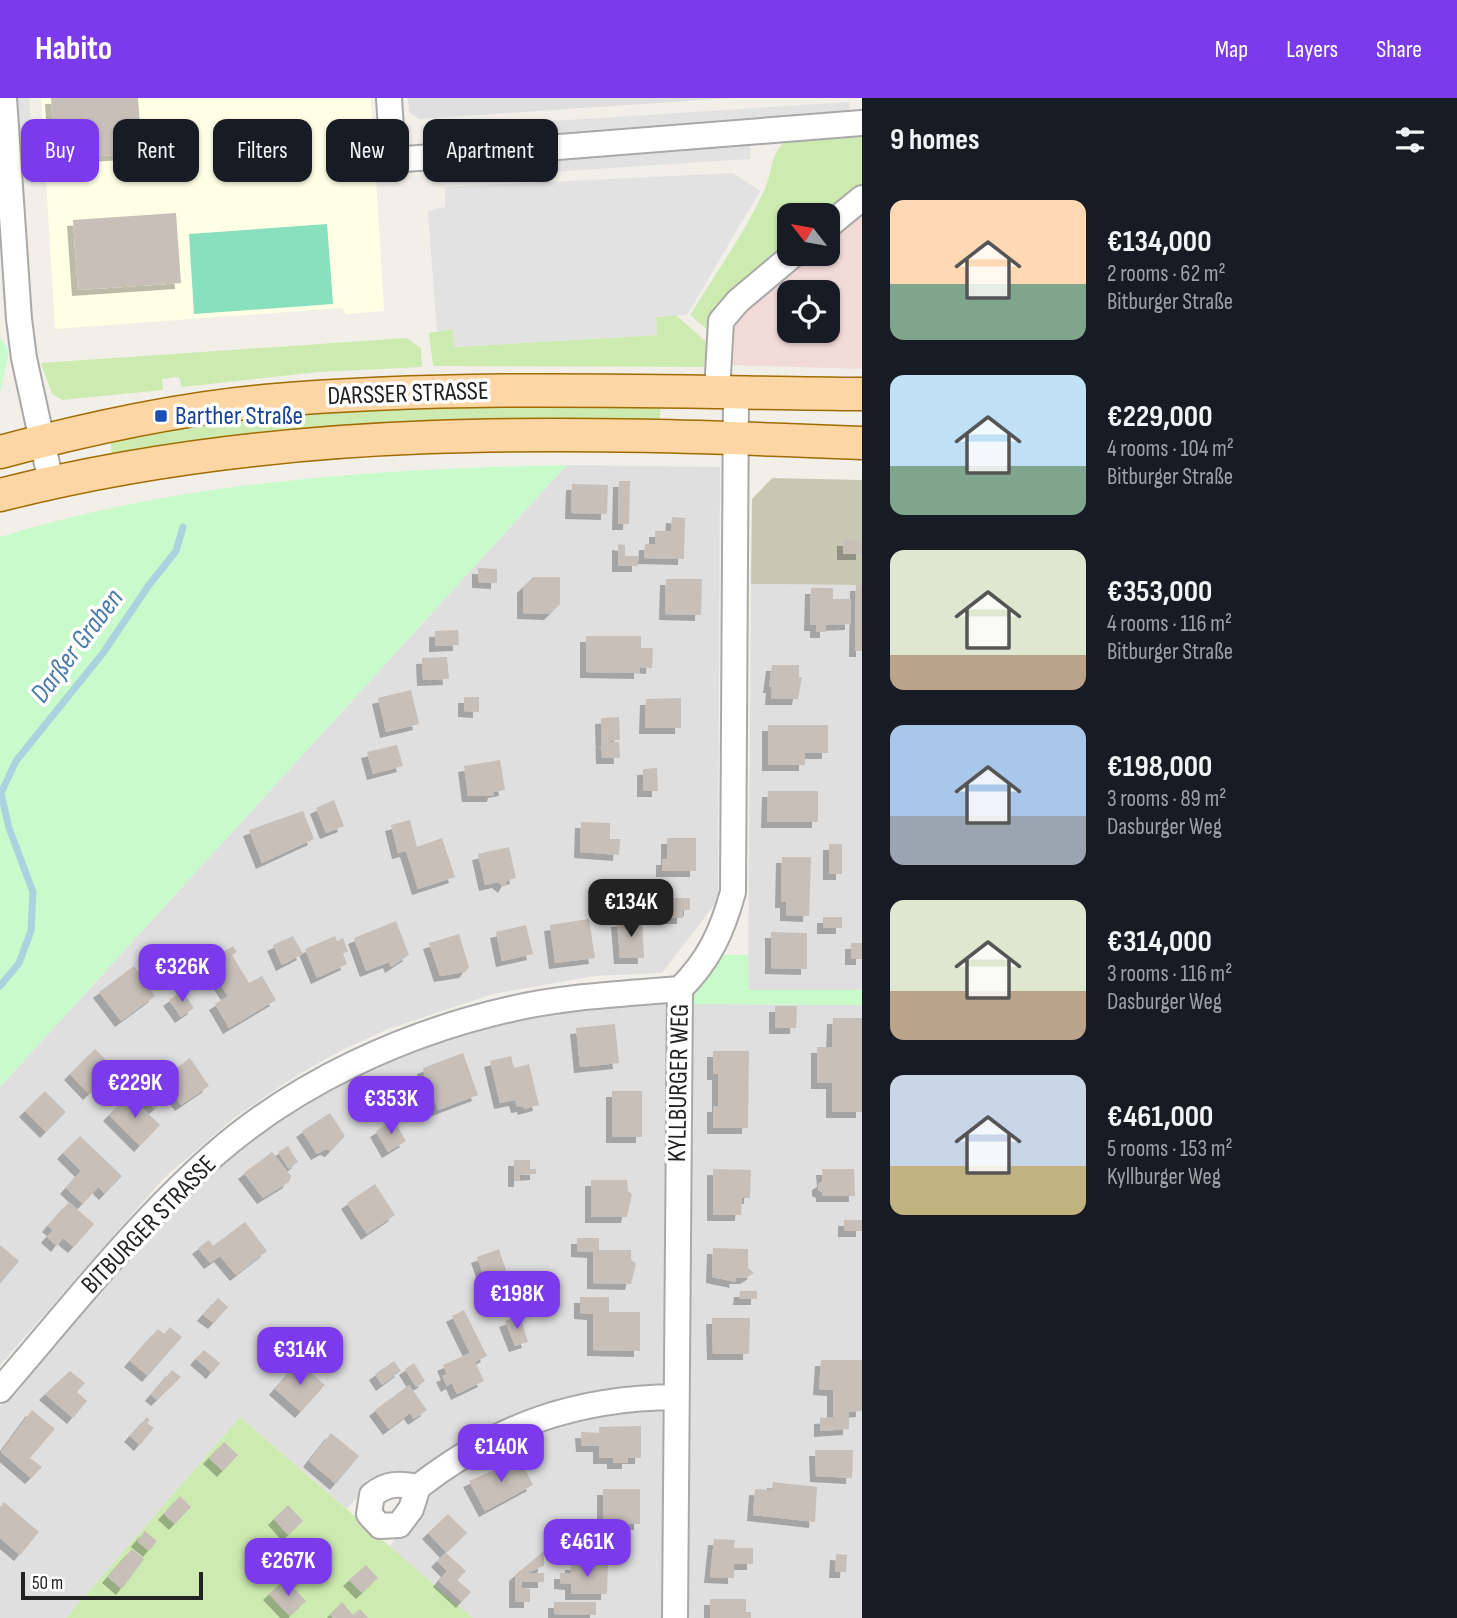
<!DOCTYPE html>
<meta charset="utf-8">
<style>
body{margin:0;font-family:"Sofia Sans Condensed",sans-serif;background:#20242c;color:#f1f3f6;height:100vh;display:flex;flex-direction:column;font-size:26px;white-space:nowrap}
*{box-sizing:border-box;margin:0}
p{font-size:23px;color:#9ea1a6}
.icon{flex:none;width:38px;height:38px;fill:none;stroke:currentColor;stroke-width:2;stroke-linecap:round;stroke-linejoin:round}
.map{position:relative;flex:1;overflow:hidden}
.details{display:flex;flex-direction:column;background:#171b24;width:595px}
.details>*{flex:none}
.top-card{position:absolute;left:21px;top:21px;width:665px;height:63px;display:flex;gap:14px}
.needle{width:46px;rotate:301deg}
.buttons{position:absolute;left:777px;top:105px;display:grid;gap:14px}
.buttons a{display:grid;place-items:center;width:63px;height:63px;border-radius:14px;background:#171b24;box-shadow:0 2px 5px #0004;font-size:35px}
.scale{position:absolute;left:21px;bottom:18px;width:182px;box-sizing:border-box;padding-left:7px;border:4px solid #222;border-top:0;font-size:19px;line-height:24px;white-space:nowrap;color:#222;-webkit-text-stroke:5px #fff;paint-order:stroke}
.price{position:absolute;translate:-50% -60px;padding:0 16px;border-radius:14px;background:#7c3aed;color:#fff;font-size:23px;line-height:46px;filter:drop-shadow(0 2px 4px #0008)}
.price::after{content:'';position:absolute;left:50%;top:42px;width:21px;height:16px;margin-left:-10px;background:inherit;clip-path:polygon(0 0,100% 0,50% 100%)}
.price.current{background:#222;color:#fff}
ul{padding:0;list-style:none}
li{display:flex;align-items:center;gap:21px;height:175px;padding:0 28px}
li span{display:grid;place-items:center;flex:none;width:196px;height:140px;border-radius:14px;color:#555}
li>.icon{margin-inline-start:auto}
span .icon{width:84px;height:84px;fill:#fffc;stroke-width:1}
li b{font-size:30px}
h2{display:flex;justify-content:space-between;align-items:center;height:84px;padding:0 28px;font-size:30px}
.tag{padding:0 24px;border-radius:14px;background:#171b24;box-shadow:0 2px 5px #0004;font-size:24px;line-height:63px}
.tag.current{background:#7c3aed;color:#fff}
header{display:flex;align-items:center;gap:42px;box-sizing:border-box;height:98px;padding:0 35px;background:#7c3aed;color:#fff}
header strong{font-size:33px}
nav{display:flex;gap:38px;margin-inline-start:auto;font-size:24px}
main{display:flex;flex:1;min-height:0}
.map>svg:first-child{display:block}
</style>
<header>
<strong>Habito</strong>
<nav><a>Map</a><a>Layers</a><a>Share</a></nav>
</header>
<main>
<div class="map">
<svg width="862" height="1520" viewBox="0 0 862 1520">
<defs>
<filter id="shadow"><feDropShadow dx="-6" dy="6" stdDeviation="0" flood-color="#0004"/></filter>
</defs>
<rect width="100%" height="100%" fill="#f2efe9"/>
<path fill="#e0dfdf" d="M 408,0 L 733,0 L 419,21 L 409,14 Z
M 567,367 L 720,369 L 718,802 L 662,875 L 594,878 L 493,896 L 388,931 L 340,953 L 291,981 L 234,1020 L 165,1079 L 0,1267 L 0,989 Z
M 751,486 L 856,487 L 855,552 L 862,553 L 862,892 L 748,892 Z
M 661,899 L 672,905 L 670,1287 L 470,1342 L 417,1375 L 368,1387 L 347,1411 L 240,1319 L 66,1520 L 0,1520 L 0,1309 L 149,1134 L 237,1048 L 367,965 L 470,926 Z
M 693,906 L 862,907 L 862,1520 L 688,1520 Z
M 665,1307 L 664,1520 L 473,1520 L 389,1448 L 421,1416 L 421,1396 L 535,1327 Z"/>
<path fill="#f2dad9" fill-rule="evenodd" d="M 862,111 L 862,271 L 725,267 L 730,221 L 808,156 L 828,156 L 828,140 ZM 789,194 L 828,194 L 828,233 L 789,233 Z"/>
<path fill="#ffffe5" d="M 41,0 L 371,0 L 384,213 L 346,216 L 342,210 L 55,231 Z"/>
<path fill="#c7c7b4" d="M 772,380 L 862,382 L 862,487 L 751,486 L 752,401 Z"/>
<path fill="#cdebb0" d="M 862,39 L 862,88 L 827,117 L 789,117 L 789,149 L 708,232 L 690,217 C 715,176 744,136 764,93 C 772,78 770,54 785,44 Z
M 676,217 L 712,249 L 711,269 L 433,268 L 429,235 L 453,231 L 455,249 L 657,237 L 656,219 Z
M 407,240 L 421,250 L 422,269 L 319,274 L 182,289 L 179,279 L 162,281 L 163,292 L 62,302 L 52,296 L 41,265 Z
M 386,308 L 661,308 L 659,325 L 112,358 L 110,339 L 248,319 Z
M 240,1319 L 473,1520 L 66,1520 Z"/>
<path fill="#c8facc" d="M 0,240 L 9,253 L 0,295 Z
M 567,367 L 0,989 L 0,439 C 180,383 379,371 567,367 Z
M 718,857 L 748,857 L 749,892 L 862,892 L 862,907 L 693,906 L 694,895 Z"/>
<path fill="#88e0be" d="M 327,126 L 333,206 L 194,216 L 189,136 Z"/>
<path fill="#e2e2e2" d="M 15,0 L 29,0 L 35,85 L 21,85 Z
M 849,4 L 850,17 L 442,45 L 441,30 Z
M 750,46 L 750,61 L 445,81 L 443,67 Z
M 733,75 L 760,93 L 687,217 L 656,219 L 657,237 L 454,249 L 453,231 L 437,234 L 428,113 L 445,109 L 445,89 Z"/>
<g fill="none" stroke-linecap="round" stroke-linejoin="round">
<path stroke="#aad3df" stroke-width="7" d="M 0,888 L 19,865 L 31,833 L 33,794 L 9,730 L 1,695 L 16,663 L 103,555 L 149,487 L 176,453 L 183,429"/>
</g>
<path fill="#c7bfb8" filter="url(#shadow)" d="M 51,0 L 138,0 L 142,55 L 55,61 Z
M 176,115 L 181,185 L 78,192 L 73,122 Z
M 619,383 L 630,383 L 629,426 L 618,426 Z
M 572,386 L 608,387 L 607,416 L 571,415 Z
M 672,419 L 685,420 L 684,461 L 644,460 L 645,446 L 655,446 L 655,433 L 671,433 Z
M 843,442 L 862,442 L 862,456 L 843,456 Z
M 618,446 L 625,447 L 625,458 L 638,458 L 638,468 L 618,468 Z
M 478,470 L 497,471 L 497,485 L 478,484 Z
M 533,479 L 560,479 L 560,506 L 550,516 L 523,515 L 523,489 Z
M 666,481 L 702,481 L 701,517 L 665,516 Z
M 856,487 L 862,487 L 862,553 L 855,553 Z
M 811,490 L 833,490 L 833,501 L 851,501 L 851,526 L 826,527 L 826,534 L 816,534 L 816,527 L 810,527 Z
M 458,532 L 459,547 L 435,548 L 435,533 Z
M 586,538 L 641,538 L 641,550 L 653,550 L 652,570 L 640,569 L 640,575 L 586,574 Z
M 447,559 L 449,581 L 423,582 L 422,560 Z
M 772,567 L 799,567 L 799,579 L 802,579 L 798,601 L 771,601 L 772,589 L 769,589 Z
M 411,592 L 419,626 L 386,634 L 378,600 Z
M 464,599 L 479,599 L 479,614 L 464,613 Z
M 681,600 L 681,630 L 645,630 L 646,601 Z
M 619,619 L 620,642 L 602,644 L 619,644 L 620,660 L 602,660 L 601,620 Z
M 768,627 L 828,627 L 828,655 L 805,655 L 805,667 L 768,667 Z
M 397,647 L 403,668 L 373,676 L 367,654 Z
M 500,662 L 505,692 L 494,694 L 493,698 L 468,698 L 464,668 Z
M 657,670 L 658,693 L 643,693 L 643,671 Z
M 768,693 L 818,693 L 818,724 L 767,724 Z
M 334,702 L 344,728 L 326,735 L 316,710 Z
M 303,713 L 314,741 L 262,765 L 249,732 Z
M 410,722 L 417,749 L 442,740 L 455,779 L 418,791 L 406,753 L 398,755 L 391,727 Z
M 581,724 L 610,725 L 610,741 L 620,741 L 619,757 L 580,754 Z
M 667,740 L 696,740 L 696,773 L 662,773 L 662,761 L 667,761 Z
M 829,746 L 842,746 L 842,776 L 829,776 Z
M 509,749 L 516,780 L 508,782 L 504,789 L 498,784 L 485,787 L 478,756 Z
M 782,759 L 811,759 L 809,818 L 786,817 L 786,804 L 781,804 Z
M 666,800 L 690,800 L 690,812 L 683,812 L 683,820 L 666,820 Z
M 823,819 L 842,819 L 842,830 L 823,830 Z
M 589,821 L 595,860 L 555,865 L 550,827 Z
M 642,821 L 644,860 L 620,860 L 617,823 Z
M 396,823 L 409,857 L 391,869 L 389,864 L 366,873 L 354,840 Z
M 526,827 L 533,856 L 502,863 L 496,834 Z
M 771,834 L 807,835 L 807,871 L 771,870 Z
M 459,836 L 469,869 L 465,874 L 440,878 L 429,845 Z
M 293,838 L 303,856 L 282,867 L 273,847 Z
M 335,838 L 337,843 L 343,840 L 348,853 L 343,856 L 347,866 L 317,880 L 305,851 Z
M 851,845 L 862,845 L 862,861 L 851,861 Z
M 212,847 L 218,857 L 233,848 L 237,854 L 232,857 L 249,885 L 262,878 L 276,902 L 229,930 L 215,906 L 228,898 L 213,875 L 184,892 L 175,877 L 187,870 L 184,865 Z
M 134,868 L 155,898 L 121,923 L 99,894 Z
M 182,893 L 194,910 L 181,919 L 169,902 Z
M 775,908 L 797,908 L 796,930 L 775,930 Z
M 833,920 L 862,920 L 862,1014 L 832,1014 L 832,985 L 817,985 L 817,949 L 832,949 Z
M 615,926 L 619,965 L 580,969 L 576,930 Z
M 95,951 L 115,971 L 89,996 L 70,976 Z
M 713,953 L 749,953 L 748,1030 L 713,1030 L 713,1008 L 718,1008 L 718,976 L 713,976 Z
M 463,955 L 478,997 L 438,1012 L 430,988 L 426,986 L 423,970 Z
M 511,958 L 514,970 L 529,966 L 539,1007 L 524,1011 L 523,1008 L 517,1009 L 515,1002 L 500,1005 L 490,963 Z
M 190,960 L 209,988 L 181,1007 L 162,981 Z
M 146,982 L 163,1003 L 154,1011 L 136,991 Z
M 45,993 L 66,1014 L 46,1034 L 25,1013 Z
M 612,993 L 642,993 L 642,1039 L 612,1039 Z
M 129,997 L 160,1027 L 140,1048 L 109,1017 Z
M 330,1015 L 345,1038 L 331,1053 L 326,1051 L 317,1056 L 302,1033 Z
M 394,1022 L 406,1043 L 388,1054 L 376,1033 Z
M 80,1038 L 122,1078 L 105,1096 L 98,1089 L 83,1106 L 66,1090 L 81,1073 L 63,1055 Z
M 288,1048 L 298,1064 L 289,1071 L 278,1054 Z
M 272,1054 L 291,1078 L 289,1084 L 263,1100 L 244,1075 Z
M 514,1062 L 530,1062 L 530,1071 L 536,1071 L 536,1076 L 520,1077 L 520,1083 L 514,1083 Z
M 713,1071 L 751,1072 L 750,1100 L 742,1100 L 741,1117 L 713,1117 Z
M 822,1071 L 854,1071 L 855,1098 L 822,1098 L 822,1094 L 818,1092 L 818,1086 L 823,1083 Z
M 591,1082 L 627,1082 L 628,1093 L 632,1096 L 627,1119 L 591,1119 Z
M 375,1086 L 395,1117 L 367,1136 L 347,1105 Z
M 69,1104 L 94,1126 L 74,1149 L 63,1140 L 57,1148 L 47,1139 L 53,1132 L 48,1128 Z
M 844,1122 L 862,1122 L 862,1133 L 844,1133 Z
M 245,1124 L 267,1153 L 236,1177 L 220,1158 L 210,1165 L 198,1150 L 209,1142 L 213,1148 Z
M 577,1140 L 599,1140 L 599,1152 L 631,1152 L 631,1161 L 636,1166 L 631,1186 L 593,1185 L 593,1154 L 577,1153 Z
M 0,1147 L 19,1163 L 0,1186 Z
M 713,1150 L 748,1151 L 748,1170 L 754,1175 L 746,1180 L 735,1180 L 736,1184 L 712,1179 Z
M 499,1151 L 509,1181 L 487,1188 L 477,1159 Z
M 740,1193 L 757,1193 L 757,1201 L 739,1201 Z
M 580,1199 L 609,1199 L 609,1214 L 640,1214 L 640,1253 L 593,1252 L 593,1216 L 580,1215 Z
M 218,1200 L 228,1209 L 214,1225 L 203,1217 Z
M 464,1212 L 487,1258 L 475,1264 L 484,1283 L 457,1296 L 452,1285 L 447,1288 L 442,1278 L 447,1276 L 443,1267 L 470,1255 L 452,1218 Z
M 520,1218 L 528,1244 L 515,1248 L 505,1223 Z
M 712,1220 L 750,1220 L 749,1256 L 713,1256 Z
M 170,1229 L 182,1239 L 148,1278 L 130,1263 L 158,1231 L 164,1236 Z
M 204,1252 L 220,1265 L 212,1275 L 196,1261 Z
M 821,1262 L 862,1262 L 862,1313 L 849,1314 L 849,1331 L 820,1333 L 820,1320 L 833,1319 L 833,1292 L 819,1291 Z
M 394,1263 L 401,1273 L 382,1287 L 375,1276 Z
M 298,1264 L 325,1287 L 301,1314 L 275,1291 Z
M 414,1265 L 425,1283 L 416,1289 L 405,1271 Z
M 172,1272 L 181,1279 L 157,1302 L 151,1297 Z
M 70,1273 L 85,1285 L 77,1294 L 87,1303 L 73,1320 L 45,1296 Z
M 409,1287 L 427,1312 L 414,1321 L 410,1315 L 389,1331 L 375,1312 Z
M 32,1312 L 55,1331 L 30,1360 L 42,1369 L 31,1380 L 1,1354 Z
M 147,1319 L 150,1322 L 147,1325 L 154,1330 L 140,1347 L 130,1338 Z
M 641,1328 L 641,1360 L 628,1360 L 628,1365 L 613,1365 L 613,1360 L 599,1360 L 599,1348 L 582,1348 L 581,1334 L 599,1335 L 599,1329 Z
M 331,1335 L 359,1358 L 336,1386 L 309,1363 Z
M 224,1344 L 238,1357 L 223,1373 L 209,1360 Z
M 815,1352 L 853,1352 L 852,1380 L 816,1378 Z
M 520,1361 L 533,1387 L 485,1413 L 469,1383 Z
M 773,1384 L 817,1389 L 815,1424 L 753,1417 L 755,1391 L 772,1392 Z
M 603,1391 L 640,1391 L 640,1426 L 603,1425 Z
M 180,1398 L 191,1409 L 175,1426 L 164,1416 Z
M 4,1404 L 39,1434 L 20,1457 L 0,1440 L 0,1409 Z
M 288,1407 L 303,1423 L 288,1437 L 274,1421 Z
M 448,1416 L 467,1435 L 446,1455 L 466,1473 L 457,1482 L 471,1494 L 462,1504 L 439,1483 L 447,1473 L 437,1463 L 446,1454 L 428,1435 Z
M 145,1433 L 157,1443 L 149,1453 L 137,1443 Z
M 714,1441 L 735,1442 L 734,1450 L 753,1450 L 753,1466 L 734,1466 L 734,1480 L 710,1479 Z
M 302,1448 L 319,1466 L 296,1488 L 279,1470 Z
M 132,1451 L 144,1461 L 122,1491 L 108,1479 Z
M 544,1453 L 544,1468 L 527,1475 L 544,1475 L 544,1484 L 522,1484 L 522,1490 L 530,1491 L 530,1504 L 515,1504 L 515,1477 Z
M 836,1456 L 847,1457 L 846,1474 L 835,1474 Z
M 571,1466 L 608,1467 L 607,1496 L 571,1496 L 571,1486 L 560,1485 L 560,1475 L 571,1475 Z
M 366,1467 L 378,1480 L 362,1495 L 349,1482 Z
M 285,1481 L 306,1503 L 290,1518 L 269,1496 Z
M 710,1501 L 746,1501 L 746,1514 L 751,1514 L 751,1520 L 710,1520 Z
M 342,1504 L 353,1517 L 360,1511 L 368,1520 L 333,1520 L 330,1517 Z
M 554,1504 L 596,1504 L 596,1517 L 554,1516 Z"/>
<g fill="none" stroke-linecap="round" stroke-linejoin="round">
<defs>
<path id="minor" d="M 4,0 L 19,221 L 24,260 L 51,384
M 389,0 L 393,62 L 862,25
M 828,128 L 862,100
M 717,294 L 721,223 L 738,203 L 794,156
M 0,1292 C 69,1212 135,1127 214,1057 C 297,984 405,935 511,911 C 566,898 624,896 680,891
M 418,1389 L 411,1411 L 399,1427 L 380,1428 L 369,1416 L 372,1397 C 387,1385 400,1385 418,1389 C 498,1327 576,1300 676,1299
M 675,1520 L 680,891 C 709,862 722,834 733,794 L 736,294"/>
<path id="major" d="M 0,354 C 86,331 176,311 265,303 C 463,286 663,294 862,296
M 0,397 C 286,324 570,333 862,345"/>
</defs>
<use href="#minor" stroke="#a9a9a9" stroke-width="28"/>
<use href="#major" stroke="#a06b00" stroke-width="35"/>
<use href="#minor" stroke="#fff" stroke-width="24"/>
<use href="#major" stroke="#fcd6a4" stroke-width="32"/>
</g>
<rect fill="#1a4fb4" stroke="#fff" stroke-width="2.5" x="154" y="311" width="14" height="14" rx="3.5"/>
<g text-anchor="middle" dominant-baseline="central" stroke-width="7" stroke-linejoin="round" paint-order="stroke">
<g font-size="26" fill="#222" stroke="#fff">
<text transform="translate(408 296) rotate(-2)">DARSSER STRASSE</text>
<text transform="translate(679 985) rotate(-89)">KYLLBURGER WEG</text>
<text transform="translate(149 1127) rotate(-46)">BITBURGER STRASSE</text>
</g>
<g font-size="26" fill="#164399" stroke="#fff" text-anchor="start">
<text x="175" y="318">Barther Straße</text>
</g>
<g font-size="28" font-style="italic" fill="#4a7aab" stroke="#fff">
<text transform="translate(77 548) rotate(-53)">Darßer Graben</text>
</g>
</g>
</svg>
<div class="buttons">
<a><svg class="needle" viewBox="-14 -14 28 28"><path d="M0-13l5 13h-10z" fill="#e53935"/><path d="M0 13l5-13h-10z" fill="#9ea1a6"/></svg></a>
<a><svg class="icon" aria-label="locate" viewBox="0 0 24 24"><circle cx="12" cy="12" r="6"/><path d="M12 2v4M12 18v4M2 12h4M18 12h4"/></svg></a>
</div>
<div class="scale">50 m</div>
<b class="price current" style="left:631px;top:841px">€134K</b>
<b class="price" style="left:182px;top:906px">€326K</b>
<b class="price" style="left:135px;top:1022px">€229K</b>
<b class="price" style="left:391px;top:1038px">€353K</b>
<b class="price" style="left:517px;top:1233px">€198K</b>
<b class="price" style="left:300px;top:1289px">€314K</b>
<b class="price" style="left:501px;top:1386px">€140K</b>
<b class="price" style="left:587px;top:1481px">€461K</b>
<b class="price" style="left:288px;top:1500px">€267K</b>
<div class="top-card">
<a class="tag current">Buy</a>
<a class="tag">Rent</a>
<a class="tag">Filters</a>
<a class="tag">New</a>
<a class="tag">Apartment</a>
</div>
</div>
<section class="details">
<h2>9 homes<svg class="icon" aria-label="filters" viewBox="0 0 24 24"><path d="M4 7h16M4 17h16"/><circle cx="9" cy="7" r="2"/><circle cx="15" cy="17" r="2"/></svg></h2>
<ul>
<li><span style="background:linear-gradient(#ffd9b3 60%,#7fa58c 0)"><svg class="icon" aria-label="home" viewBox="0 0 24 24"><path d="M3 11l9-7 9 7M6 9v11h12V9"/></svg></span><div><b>€134,000</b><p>2 rooms · 62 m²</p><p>Bitburger Straße</p></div></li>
<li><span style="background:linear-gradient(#bfe0f5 65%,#7fa58c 0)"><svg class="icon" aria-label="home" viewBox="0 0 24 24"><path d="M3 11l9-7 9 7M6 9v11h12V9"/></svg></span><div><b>€229,000</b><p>4 rooms · 104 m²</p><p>Bitburger Straße</p></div></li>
<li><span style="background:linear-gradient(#dfe7d0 75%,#b9a48a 0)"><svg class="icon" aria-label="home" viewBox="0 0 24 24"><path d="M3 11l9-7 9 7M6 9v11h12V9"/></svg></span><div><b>€353,000</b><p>4 rooms · 116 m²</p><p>Bitburger Straße</p></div></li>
<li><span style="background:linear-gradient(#a9c7e8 65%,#9aa5b1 0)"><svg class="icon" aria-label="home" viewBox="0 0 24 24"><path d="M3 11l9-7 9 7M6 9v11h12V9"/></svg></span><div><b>€198,000</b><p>3 rooms · 89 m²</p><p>Dasburger Weg</p></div></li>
<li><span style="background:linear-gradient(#dfe7d0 65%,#b9a48a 0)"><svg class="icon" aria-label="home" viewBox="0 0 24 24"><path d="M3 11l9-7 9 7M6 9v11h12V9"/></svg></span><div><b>€314,000</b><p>3 rooms · 116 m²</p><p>Dasburger Weg</p></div></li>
<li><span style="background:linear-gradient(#c9d6e8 65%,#c2b280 0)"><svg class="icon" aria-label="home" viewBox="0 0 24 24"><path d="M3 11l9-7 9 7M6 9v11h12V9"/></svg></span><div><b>€461,000</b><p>5 rooms · 153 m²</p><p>Kyllburger Weg</p></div></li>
</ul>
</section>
</main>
